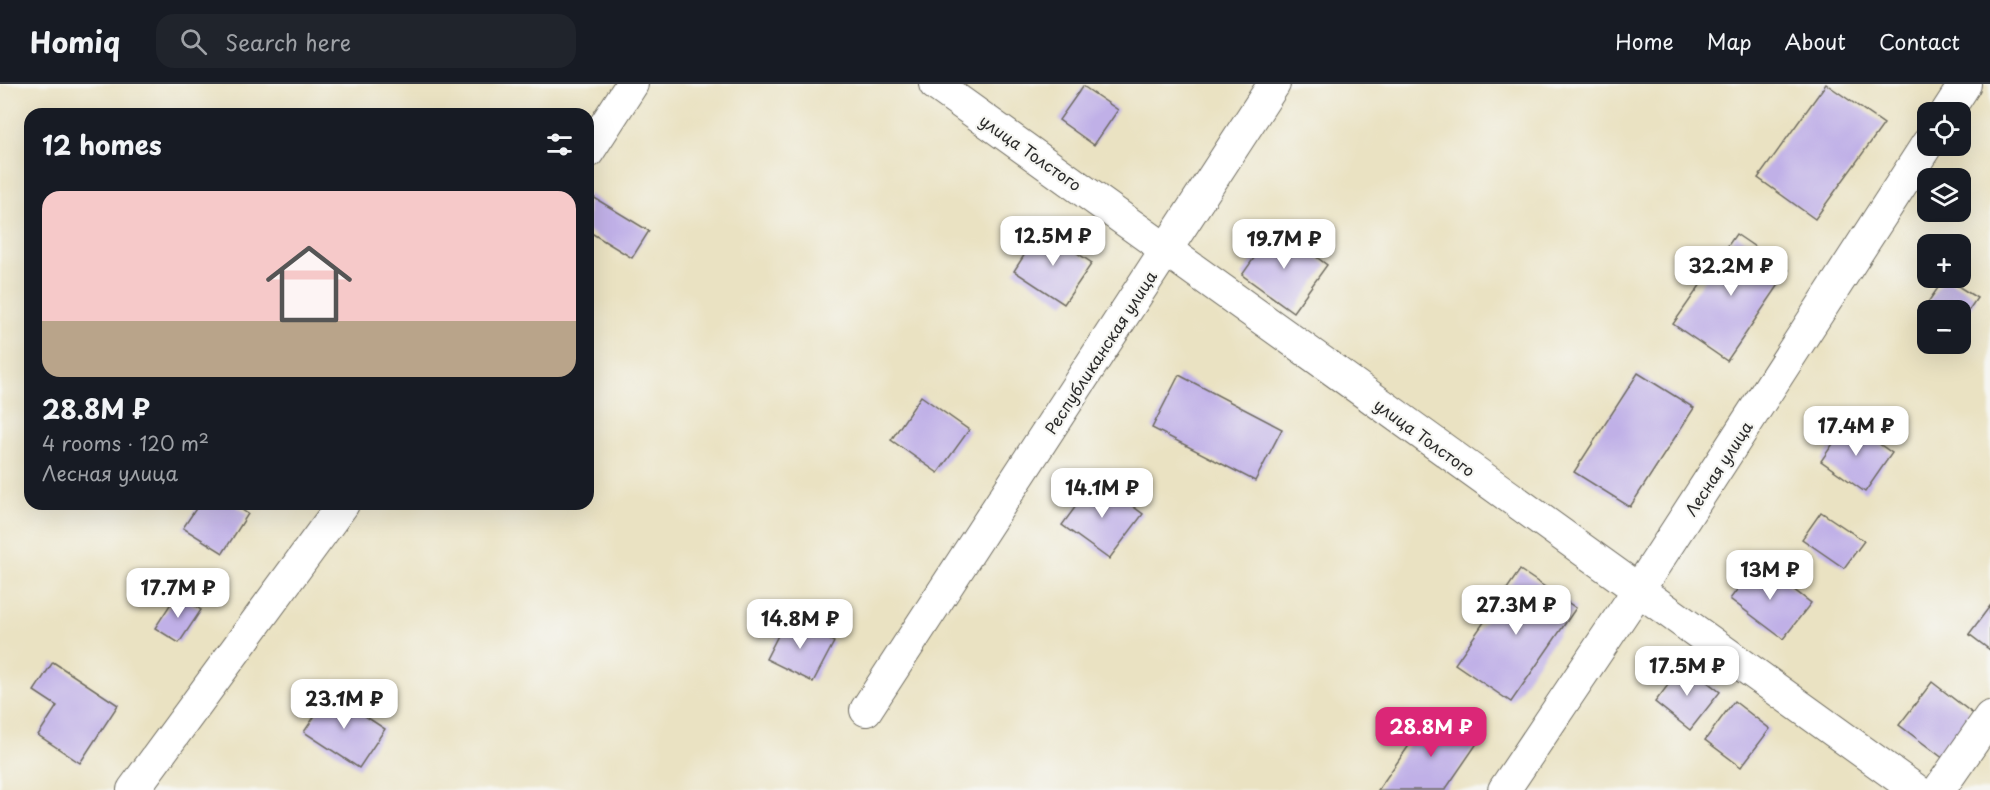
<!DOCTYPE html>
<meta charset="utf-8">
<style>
body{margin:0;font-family:"Playpen Sans",sans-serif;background:#20242c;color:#f1f3f6;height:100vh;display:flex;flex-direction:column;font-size:22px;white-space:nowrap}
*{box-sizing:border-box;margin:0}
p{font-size:20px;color:#9ea1a6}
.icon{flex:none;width:33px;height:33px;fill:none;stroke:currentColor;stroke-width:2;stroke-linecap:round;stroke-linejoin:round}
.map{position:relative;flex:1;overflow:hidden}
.drawer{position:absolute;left:24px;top:24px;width:570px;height:402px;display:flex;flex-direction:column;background:#171b24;border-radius:18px;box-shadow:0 6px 24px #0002}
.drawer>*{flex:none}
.tools{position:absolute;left:1917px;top:18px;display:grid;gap:12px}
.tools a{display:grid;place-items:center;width:54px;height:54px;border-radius:12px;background:#171b24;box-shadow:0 6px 24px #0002;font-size:30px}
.price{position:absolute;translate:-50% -51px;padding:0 14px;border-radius:12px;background:#fff;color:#222;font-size:20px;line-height:39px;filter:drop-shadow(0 2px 3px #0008)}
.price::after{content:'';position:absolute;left:50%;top:36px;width:18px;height:14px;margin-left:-9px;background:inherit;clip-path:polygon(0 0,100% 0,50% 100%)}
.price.selected{background:#db2777;color:#fff}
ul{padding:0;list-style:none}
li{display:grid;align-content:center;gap:12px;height:318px;padding:0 18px}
li span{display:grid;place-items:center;height:186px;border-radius:18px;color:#555}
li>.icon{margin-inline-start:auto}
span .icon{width:108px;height:108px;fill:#fffc;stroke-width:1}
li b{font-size:26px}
h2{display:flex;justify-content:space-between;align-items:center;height:72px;padding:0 18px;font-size:26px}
header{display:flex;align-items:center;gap:36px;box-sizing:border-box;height:84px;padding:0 30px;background:#171b24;border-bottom:2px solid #363941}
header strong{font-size:28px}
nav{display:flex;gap:33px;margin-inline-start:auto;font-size:21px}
.search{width:420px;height:54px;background:#20242c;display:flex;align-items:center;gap:15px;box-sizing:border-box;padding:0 21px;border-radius:18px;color:#9ea1a6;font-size:22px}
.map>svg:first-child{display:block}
</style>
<header>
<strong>Homiq</strong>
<div class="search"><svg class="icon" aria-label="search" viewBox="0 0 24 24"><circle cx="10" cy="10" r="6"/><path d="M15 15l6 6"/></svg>Search here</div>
<nav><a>Home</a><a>Map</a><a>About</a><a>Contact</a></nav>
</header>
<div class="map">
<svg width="1990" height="706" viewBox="0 0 1990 706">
<rect width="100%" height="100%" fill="#f6f6f2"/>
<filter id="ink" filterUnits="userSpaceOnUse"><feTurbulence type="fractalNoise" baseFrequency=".0167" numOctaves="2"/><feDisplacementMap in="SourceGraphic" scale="12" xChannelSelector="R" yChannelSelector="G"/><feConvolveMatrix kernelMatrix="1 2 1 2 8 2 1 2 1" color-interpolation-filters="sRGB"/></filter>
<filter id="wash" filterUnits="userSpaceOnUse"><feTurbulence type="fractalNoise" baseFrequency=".008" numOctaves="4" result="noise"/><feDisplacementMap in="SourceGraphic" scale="24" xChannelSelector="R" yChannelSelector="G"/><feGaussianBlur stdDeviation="1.35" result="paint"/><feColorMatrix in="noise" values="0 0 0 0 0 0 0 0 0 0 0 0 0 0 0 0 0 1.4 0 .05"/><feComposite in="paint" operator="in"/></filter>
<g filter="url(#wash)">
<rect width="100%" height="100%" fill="#eae2c2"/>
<g id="blocks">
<path fill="#c0b0e7" d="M 1826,0 L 1884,40 L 1815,135 L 1758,94 Z
M 1083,2 L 1118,26 L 1094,61 L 1059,36 Z
M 588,110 L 649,147 L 632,174 L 588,147 Z
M 1276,143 L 1327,181 L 1293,228 L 1242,191 Z
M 1041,145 L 1092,179 L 1064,220 L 1014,187 Z
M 1736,150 L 1789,186 L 1727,277 L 1673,240 Z
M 1945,194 L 1977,214 L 1960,239 L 1960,226 L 1928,226 L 1928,232 L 1921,228 Z
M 588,261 L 594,265 L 588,274 Z
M 1638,289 L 1694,324 L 1630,423 L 1574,388 Z
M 1179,291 L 1282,345 L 1255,397 L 1152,344 Z
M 921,312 L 969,346 L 938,389 L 891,356 Z
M 1848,338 L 1892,369 L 1865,408 L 1821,377 Z
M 1096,395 L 1143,430 L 1109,475 L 1062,441 Z
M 199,420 L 233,420 L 248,430 L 223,469 L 183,444 Z
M 1821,428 L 1864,457 L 1844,484 L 1802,455 Z
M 1758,478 L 1811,519 L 1783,555 L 1730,515 Z
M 1520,486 L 1576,524 L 1511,618 L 1455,580 Z
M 177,510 L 201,526 L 179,559 L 155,544 Z
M 1990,522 L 1990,566 L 1969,550 Z
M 787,534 L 834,558 L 813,598 L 766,575 Z
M 53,578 L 118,621 L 80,679 L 38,651 L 57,622 L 34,607 Z
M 1684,580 L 1720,608 L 1690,646 L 1655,618 Z
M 1932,598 L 1981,636 L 1948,678 L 1899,641 Z
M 330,609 L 385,645 L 359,684 L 304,648 Z
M 1734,617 L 1770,645 L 1741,683 L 1705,656 Z
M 1433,627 L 1478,658 L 1445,706 L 1378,706 Z"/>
</g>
</g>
<g filter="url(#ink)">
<use href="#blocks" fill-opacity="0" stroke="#6e6b60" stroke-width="1.5"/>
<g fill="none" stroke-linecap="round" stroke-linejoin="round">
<defs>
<path id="minor" d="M 935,0 C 1264,233 1587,472 1916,706
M 1947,28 L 1965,0
M 588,68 L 632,0
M 866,626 L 1274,0
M 133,706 L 343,420
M 1504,706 L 1637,508 L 1928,59
M 1939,706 L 1990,633"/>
</defs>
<use href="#minor" stroke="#6e6b60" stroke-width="34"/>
<use href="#minor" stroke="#fff" stroke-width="32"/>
</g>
</g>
<g text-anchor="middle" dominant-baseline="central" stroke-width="4.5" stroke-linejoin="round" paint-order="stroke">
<g font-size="16" fill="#2b2b2b" stroke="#f6f6f2">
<text transform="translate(1031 68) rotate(35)">улица Толстого</text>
<text transform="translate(1100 268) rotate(-57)">Республиканская улица</text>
<text transform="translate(1425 353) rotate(36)">улица Толстого</text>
<text transform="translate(1718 384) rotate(-57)">Лесная улица</text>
</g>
</g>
</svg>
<div class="tools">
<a><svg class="icon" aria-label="locate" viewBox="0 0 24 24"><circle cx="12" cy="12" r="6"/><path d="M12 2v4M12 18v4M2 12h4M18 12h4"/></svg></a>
<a><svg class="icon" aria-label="layers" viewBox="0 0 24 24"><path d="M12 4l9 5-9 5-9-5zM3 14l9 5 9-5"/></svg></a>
<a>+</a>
<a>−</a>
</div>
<b class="price" style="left:1053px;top:183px">12.5M ₽</b>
<b class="price" style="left:1284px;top:186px">19.7M ₽</b>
<b class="price" style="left:1731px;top:213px">32.2M ₽</b>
<b class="price" style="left:1856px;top:373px">17.4M ₽</b>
<b class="price" style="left:1102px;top:435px">14.1M ₽</b>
<b class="price" style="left:1770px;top:517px">13M ₽</b>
<b class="price" style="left:178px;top:535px">17.7M ₽</b>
<b class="price" style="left:1516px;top:552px">27.3M ₽</b>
<b class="price" style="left:800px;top:566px">14.8M ₽</b>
<b class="price" style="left:1687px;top:613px">17.5M ₽</b>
<b class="price" style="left:344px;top:646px">23.1M ₽</b>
<b class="price selected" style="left:1431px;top:674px">28.8M ₽</b>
<section class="drawer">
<h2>12 homes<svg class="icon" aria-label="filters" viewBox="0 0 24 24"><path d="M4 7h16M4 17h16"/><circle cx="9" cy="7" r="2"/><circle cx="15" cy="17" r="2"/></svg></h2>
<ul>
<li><span style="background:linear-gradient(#f6c9c9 70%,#b9a48a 0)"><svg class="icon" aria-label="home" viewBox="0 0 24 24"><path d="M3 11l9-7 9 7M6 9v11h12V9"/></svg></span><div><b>28.8M ₽</b><p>4 rooms · 120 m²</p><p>Лесная улица</p></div></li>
</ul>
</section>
</div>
